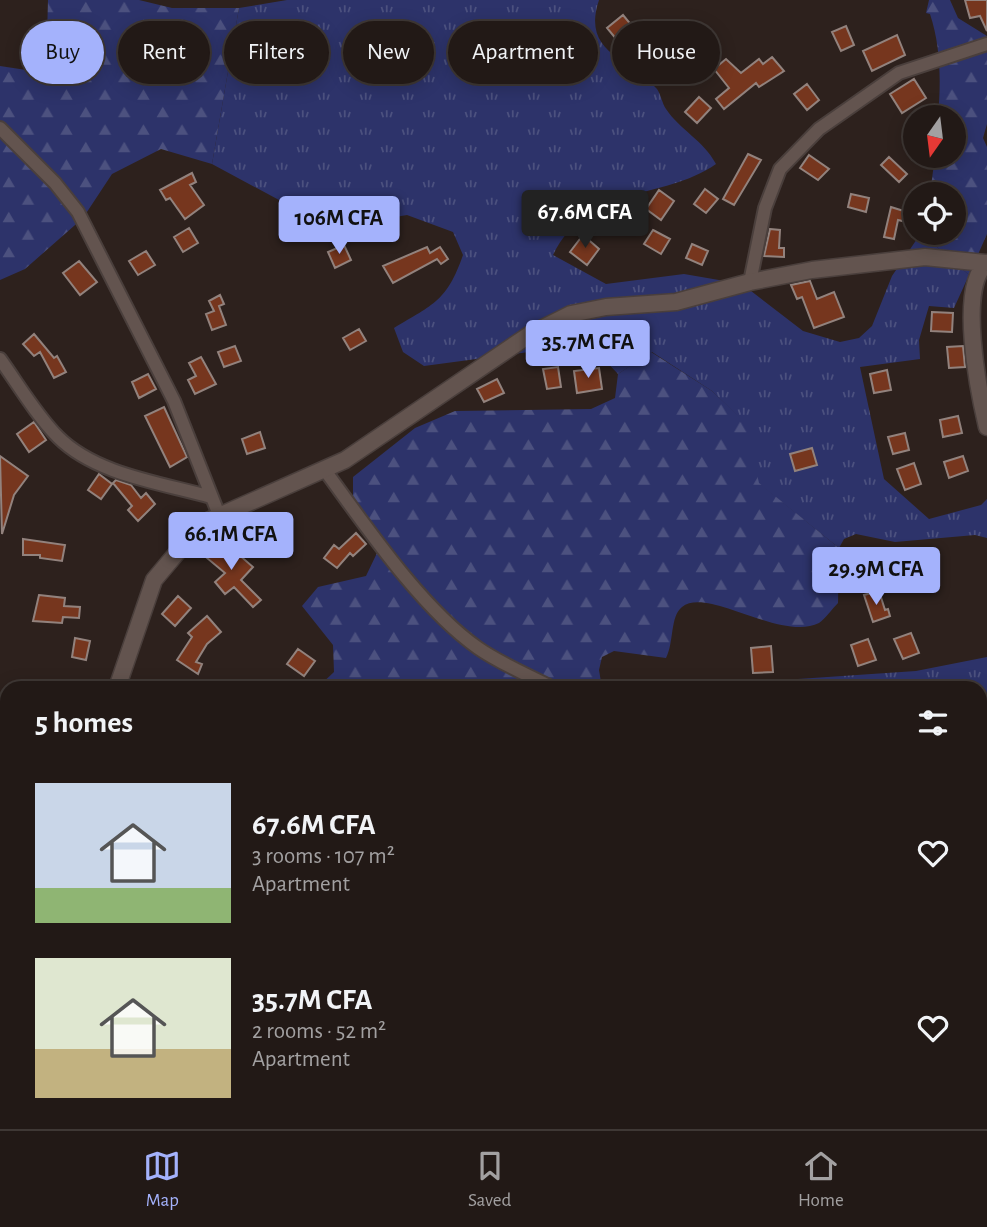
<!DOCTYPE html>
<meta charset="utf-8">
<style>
body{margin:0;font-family:"Alegreya Sans",sans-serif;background:#2a221f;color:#f1f3f6;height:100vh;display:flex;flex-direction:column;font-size:26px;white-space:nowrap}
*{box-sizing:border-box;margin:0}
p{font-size:23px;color:#a2a0a1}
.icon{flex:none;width:38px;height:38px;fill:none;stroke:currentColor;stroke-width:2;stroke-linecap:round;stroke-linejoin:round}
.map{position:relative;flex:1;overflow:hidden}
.panel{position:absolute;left:0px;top:681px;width:987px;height:450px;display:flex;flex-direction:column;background:#221916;border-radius:21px 21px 0 0;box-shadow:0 4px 18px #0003,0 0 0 2px #3f3835}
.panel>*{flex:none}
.top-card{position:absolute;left:21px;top:21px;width:945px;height:63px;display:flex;gap:14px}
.needle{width:46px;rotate:194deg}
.fabs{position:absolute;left:903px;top:105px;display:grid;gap:14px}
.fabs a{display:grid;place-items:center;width:63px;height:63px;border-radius:50%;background:#221916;box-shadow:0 4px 18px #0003,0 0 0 2px #3f3835;font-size:35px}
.price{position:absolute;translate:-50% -60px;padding:0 16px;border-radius:7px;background:#a4b2fc;color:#111;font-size:23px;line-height:46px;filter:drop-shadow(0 2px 4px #0008)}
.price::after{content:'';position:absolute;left:50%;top:42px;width:21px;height:16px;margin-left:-10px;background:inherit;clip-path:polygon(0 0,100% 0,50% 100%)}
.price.selected{background:#222;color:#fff}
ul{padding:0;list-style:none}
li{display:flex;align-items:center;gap:21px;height:175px;padding:0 35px}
li span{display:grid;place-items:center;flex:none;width:196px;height:140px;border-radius:0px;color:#555}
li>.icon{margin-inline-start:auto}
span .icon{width:84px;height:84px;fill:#fffc;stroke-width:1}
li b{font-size:30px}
h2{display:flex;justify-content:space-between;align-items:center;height:84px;padding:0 35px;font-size:30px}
.tag{padding:0 24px;border-radius:32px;background:#221916;box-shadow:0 4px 18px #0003,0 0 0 2px #3f3835;font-size:24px;line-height:63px}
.tag.selected{background:#a4b2fc;color:#111}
.dock{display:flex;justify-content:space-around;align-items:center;height:98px;border-top:2px solid #3f3835;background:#221916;font-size:19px;color:#a2a0a1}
.dock a{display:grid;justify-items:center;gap:4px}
.dock .selected{color:#a4b2fc}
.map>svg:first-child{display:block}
</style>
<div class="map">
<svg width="987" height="1129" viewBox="0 0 987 1129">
<defs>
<pattern id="grass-tufts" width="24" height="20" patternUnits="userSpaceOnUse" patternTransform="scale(1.75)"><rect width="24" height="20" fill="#2d336a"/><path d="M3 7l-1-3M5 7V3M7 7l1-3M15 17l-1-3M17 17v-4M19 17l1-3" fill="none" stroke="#4c517f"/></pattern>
<pattern id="forest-firs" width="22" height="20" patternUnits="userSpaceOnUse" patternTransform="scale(1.75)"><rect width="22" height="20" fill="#2d336a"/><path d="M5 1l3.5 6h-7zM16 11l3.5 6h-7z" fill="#4c517f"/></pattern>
</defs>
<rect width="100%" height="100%" fill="#2d211d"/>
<path fill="url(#grass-tufts)" d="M 287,0 L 599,0 C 581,53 629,58 657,89 C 661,95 662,103 666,109 C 680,130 703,140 716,164 C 661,202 590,182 553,255 L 606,284 L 684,274 L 742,284 L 803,331 L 840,342 L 859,338 L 872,326 L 892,276 L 921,233 L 969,275 L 954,308 L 929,306 L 919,340 L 920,359 L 860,367 L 884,479 L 929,519 L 981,505 L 987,499 L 987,538 L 975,535 L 895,542 L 856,534 L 844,539 L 839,548 L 758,483 L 744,422 L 712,391 L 652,352 L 618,374 L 601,356 L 552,349 L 424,366 L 403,352 L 394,328 C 434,304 447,301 463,255 L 453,232 L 407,215 L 354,224 L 305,214 L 212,164 L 239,8 Z
M 987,657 L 987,930 L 986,936 L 980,938 L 980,688 L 790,688 L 798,679 L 916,671 Z"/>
<path fill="url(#forest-firs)" d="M 48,0 L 139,0 L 172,8 L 239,8 L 212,164 L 161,149 L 112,174 L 83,218 L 25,269 L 0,280 L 0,66 L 46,73 Z
M 929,0 L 950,0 L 958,18 L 987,36 L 987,124 L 983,138 L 987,147 L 987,234 L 969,275 L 921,233 L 954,233 L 954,194 L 930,194 L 935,156 L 954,156 L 954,117 L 938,117 C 941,83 941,47 930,14 L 926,13 Z
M 651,352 L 712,391 L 745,422 L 759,483 L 839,548 L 838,603 C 832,609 825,619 819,623 C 781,642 707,586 682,607 C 670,616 674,643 666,658 L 614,651 L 602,657 L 599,670 L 602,688 L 317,688 L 334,672 L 333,645 L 302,606 L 318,587 L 366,576 L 377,553 L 353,502 L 353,477 L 415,428 L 455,411 L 591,409 L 615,398 L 618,374 Z
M 333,1124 L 556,1124 L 558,1129 L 331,1129 Z"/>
<path fill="#76361e" stroke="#92827d" stroke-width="2" d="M 965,0 L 987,0 L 987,31 L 980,16 L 970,18 Z
M 623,15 L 633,27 L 617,40 L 607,28 Z
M 846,26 L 854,45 L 841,51 L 832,32 Z
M 705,27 L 717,43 L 704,52 L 692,36 Z
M 671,30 L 690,60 L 677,70 L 660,48 L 665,43 L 661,39 Z
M 897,35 L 905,55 L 872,71 L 863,51 Z
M 772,57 L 784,71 L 759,87 L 756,83 L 724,109 L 716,99 L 729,88 L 714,69 L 726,59 L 741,73 L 759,59 L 763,64 Z
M 914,79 L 926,98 L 902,113 L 890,94 Z
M 807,84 L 819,100 L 807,110 L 794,94 Z
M 699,97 L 711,108 L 697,123 L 685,112 Z
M 748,154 L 761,160 L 734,205 L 723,199 Z
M 809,155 L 829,169 L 818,180 L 800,168 Z
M 889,157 L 907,174 L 899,182 L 881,165 Z
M 192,173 L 196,182 L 190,185 L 204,205 L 185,219 L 170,198 L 166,200 L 160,190 Z
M 705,189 L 718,199 L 706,213 L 694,204 Z
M 659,190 L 674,201 L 661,220 L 646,209 Z
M 851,194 L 869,198 L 866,212 L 848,207 Z
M 891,207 L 910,213 L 907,222 L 898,220 L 894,239 L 884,237 Z
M 189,228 L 198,243 L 183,252 L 174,237 Z
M 770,229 L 780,230 L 779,248 L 784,248 L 784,257 L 764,256 Z
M 653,230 L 670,239 L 661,254 L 644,244 Z
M 583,235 L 599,249 L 587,265 L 570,252 Z
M 692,244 L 708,251 L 702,265 L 686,258 Z
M 344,245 L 351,260 L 335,268 L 328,252 Z
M 427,247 L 430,253 L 440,247 L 448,259 L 441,264 L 437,259 L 393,283 L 383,266 Z
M 146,251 L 155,265 L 138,275 L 129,261 Z
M 79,261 L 97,282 L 80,295 L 63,273 Z
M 810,281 L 817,299 L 834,292 L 844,317 L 814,328 L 802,297 L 797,299 L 791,285 Z
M 220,295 L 224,304 L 219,306 L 226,325 L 212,330 L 206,314 L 214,311 L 209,301 Z
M 932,312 L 953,313 L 952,332 L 931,331 Z
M 359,329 L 366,341 L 350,350 L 343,338 Z
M 34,334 L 54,358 L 57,356 L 66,372 L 54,378 L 40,352 L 34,356 L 23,344 Z
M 235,346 L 241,361 L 224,367 L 218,352 Z
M 963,346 L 965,367 L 949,368 L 947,347 Z
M 201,357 L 216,384 L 195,394 L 188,380 L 196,376 L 189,363 Z
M 558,367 L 561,387 L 547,389 L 543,369 Z
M 599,368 L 602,389 L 577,393 L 574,371 Z
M 887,370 L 891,390 L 874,393 L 870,374 Z
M 148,374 L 156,389 L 139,398 L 132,382 Z
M 497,379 L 504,393 L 484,402 L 477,389 Z
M 164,407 L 187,457 L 170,467 L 145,416 Z
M 958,416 L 962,433 L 943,437 L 940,420 Z
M 34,422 L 46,440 L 29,452 L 17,434 Z
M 260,432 L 265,448 L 247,454 L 242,439 Z
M 905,433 L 909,450 L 893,454 L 888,437 Z
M 812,448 L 817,465 L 795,471 L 790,454 Z
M 0,456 L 28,476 L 14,495 L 2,534 Z
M 963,456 L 968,471 L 949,478 L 944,462 Z
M 914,463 L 921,484 L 905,490 L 897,469 Z
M 99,474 L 112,484 L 101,499 L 88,490 Z
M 116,480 L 131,485 L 141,498 L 146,493 L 155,504 L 138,521 L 128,510 L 132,506 L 113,483 Z
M 356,533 L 366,544 L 353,556 L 350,553 L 337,568 L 324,558 L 334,545 L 339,549 Z
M 23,539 L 65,545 L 62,561 L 40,558 L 40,555 L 23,555 Z
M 212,540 L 233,557 L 237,553 L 253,567 L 241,580 L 261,600 L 253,607 L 234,587 L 225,594 L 215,582 L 225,573 L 201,553 Z
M 879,591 L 885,610 L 888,609 L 890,616 L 873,622 L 864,595 Z
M 39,595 L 65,598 L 64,606 L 80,607 L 79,618 L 63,617 L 62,623 L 33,621 Z
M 178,596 L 191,608 L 175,626 L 162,614 Z
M 207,616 L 221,632 L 207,644 L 196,662 L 202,664 L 198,674 L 177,660 L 192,637 L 188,633 Z
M 911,633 L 919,653 L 903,659 L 894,639 Z
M 75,638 L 90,641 L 86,660 L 72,657 Z
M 868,639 L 876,660 L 858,666 L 851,645 Z
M 771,646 L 773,672 L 753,673 L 751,648 Z
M 298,649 L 315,661 L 304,676 L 287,664 Z"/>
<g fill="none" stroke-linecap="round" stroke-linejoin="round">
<defs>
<path id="minor" d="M 0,128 L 55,183 L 78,212 L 174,401 L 219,515
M 750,282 L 765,208 L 780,169 L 819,129 L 899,73 L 987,44
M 0,359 C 18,384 36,415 58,437 C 96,475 162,483 211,497
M 324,469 C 365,525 421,608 478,648 C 501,664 528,675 553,688
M 980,761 L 987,749
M 980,1069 L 987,1082
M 122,1124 L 122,1129
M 616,1124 L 618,1129
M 859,1129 L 862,1124"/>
<path id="tertiary" d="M 987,263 C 957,286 979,393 987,427
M 117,688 L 154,580 L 201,524 L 345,460 L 529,335 L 571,314 L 606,307 L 676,302 L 750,282 L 812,270 L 925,257 L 985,263
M 0,870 L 7,862"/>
</defs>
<use href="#minor" stroke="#4a3f3c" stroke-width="16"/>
<use href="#tertiary" stroke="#4a3f3c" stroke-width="19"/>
<use href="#minor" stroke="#63544f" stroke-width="12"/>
<use href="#tertiary" stroke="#63544f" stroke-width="16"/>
</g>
</svg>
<div class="fabs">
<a><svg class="needle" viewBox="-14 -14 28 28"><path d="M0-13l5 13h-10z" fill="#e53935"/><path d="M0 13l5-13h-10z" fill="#a2a0a1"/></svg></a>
<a><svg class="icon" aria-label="locate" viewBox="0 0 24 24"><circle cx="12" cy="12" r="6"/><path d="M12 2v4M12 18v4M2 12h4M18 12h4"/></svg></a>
</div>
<b class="price selected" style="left:585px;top:250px">67.6M CFA</b>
<b class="price" style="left:339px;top:256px">106M CFA</b>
<b class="price" style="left:588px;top:380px">35.7M CFA</b>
<b class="price" style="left:231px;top:572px">66.1M CFA</b>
<b class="price" style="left:876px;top:607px">29.9M CFA</b>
<div class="top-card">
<a class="tag selected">Buy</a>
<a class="tag">Rent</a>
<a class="tag">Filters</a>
<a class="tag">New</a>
<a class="tag">Apartment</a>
<a class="tag">House</a>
</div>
<section class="panel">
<h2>5 homes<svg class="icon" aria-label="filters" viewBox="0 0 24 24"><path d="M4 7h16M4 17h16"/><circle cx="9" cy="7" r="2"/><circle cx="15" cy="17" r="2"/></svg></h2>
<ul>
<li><span style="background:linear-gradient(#c9d6e8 75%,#8fb573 0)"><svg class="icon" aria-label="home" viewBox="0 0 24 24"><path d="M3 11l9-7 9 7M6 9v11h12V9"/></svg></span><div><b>67.6M CFA</b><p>3 rooms · 107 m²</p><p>Apartment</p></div><svg class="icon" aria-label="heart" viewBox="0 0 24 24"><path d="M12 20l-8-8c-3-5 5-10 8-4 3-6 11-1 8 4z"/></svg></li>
<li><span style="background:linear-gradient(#dfe7d0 65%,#c2b280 0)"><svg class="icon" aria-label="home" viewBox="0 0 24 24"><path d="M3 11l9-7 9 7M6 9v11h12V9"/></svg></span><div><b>35.7M CFA</b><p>2 rooms · 52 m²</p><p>Apartment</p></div><svg class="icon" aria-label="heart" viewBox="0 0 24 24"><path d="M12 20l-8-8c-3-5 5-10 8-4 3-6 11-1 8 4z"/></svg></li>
</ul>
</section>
</div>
<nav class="dock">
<a class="selected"><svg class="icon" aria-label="map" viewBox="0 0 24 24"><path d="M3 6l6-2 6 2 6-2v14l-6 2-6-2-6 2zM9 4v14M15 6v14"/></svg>Map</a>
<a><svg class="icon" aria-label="saved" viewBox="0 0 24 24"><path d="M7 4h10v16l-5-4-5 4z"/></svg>Saved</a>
<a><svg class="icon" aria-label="home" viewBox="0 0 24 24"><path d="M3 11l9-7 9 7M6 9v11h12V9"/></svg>Home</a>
</nav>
